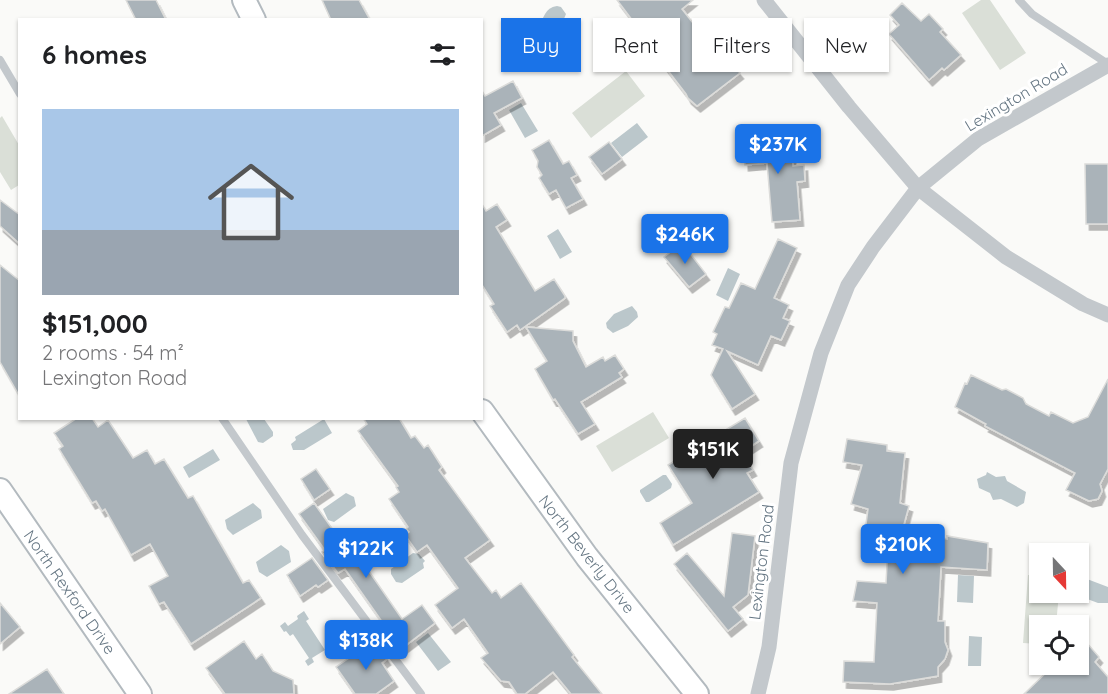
<!DOCTYPE html>
<meta charset="utf-8">
<style>
body{margin:0;font-family:Quicksand,sans-serif;background:#f6f6f6;color:#202124;height:100vh;display:flex;flex-direction:column;font-size:22px;white-space:nowrap}
*{box-sizing:border-box;margin:0}
p{font-size:20px;color:#757577}
.icon{flex:none;width:33px;height:33px;fill:none;stroke:currentColor;stroke-width:2;stroke-linecap:round;stroke-linejoin:round}
.map{position:relative;flex:1;overflow:hidden}
.details{position:absolute;left:18px;top:18px;width:465px;height:402px;display:flex;flex-direction:column;background:#fff;border-radius:0px;box-shadow:0 2px 4px #0004}
.details>*{flex:none}
.hud{position:absolute;left:501px;top:18px;width:516px;height:54px;display:flex;gap:12px}
.needle{width:39px;rotate:158deg}
.tools{position:absolute;left:1029px;top:543px;display:grid;gap:12px}
.tools a{display:grid;place-items:center;width:60px;height:60px;border-radius:0px;background:#fff;box-shadow:0 2px 4px #0004;font-size:30px}
.price{position:absolute;translate:-50% -51px;padding:0 14px;border-radius:6px;background:#1a73e8;color:#fff;font-size:20px;line-height:39px;filter:drop-shadow(0 2px 3px #0008)}
.price::after{content:'';position:absolute;left:50%;top:36px;width:18px;height:14px;margin-left:-9px;background:inherit;clip-path:polygon(0 0,100% 0,50% 100%)}
.price.selected{background:#222;color:#fff}
ul{padding:0;list-style:none}
li{display:grid;align-content:center;gap:12px;height:318px;padding:0 24px}
li span{display:grid;place-items:center;height:186px;border-radius:0px;color:#555}
li>.icon{margin-inline-start:auto}
span .icon{width:108px;height:108px;fill:#fffc;stroke-width:1}
li b{font-size:26px}
h2{display:flex;justify-content:space-between;align-items:center;height:72px;padding:0 24px;font-size:26px}
.pill{padding:0 21px;border-radius:0px;background:#fff;box-shadow:0 2px 4px #0004;font-size:21px;line-height:54px}
.pill.selected{background:#1a73e8;color:#fff}
.map>svg:first-child{display:block}
</style>
<div class="map">
<svg width="1108" height="694" viewBox="0 0 1108 694">
<defs>
<filter id="shadow"><feDropShadow dx="3.5" dy="6" stdDeviation="0" flood-color="#0004"/></filter>
</defs>
<rect width="100%" height="100%" fill="#fafaf8"/>
<path fill="#dadfd7" d="M 981,0 L 990,0 L 1026,53 L 1000,70 L 962,13 Z
M 626,71 L 645,96 L 591,138 L 572,113 Z
M 2,116 L 19,145 L 19,185 L 11,190 L 0,172 L 0,118 Z
M 653,412 L 669,438 L 612,472 L 596,446 Z
M 1028,575 L 1039,576 L 1040,592 L 1059,593 L 1056,625 L 1040,626 L 1039,644 L 1023,643 Z"/>
<path fill="#bbc7cb" d="M 557,6 L 561,7 L 566,14 L 561,26 L 555,28 L 549,34 L 542,35 L 539,32 L 538,26 C 545,18 544,8 557,6 Z
M 521,103 L 538,131 L 525,138 L 509,110 Z
M 637,123 L 648,137 L 622,157 L 611,143 Z
M 558,229 L 572,252 L 560,259 L 547,236 Z
M 728,268 L 740,274 L 728,301 L 716,295 Z
M 632,306 L 637,312 L 638,317 L 628,326 L 613,333 L 607,328 L 606,323 L 614,314 Z
M 246,419 L 264,419 L 273,432 L 273,436 L 263,443 L 258,442 Z
M 324,419 L 332,433 L 304,450 L 293,450 L 291,444 L 296,440 L 295,437 Z
M 213,449 L 220,460 L 189,478 L 183,467 Z
M 987,472 L 996,477 L 1005,476 L 1007,481 L 1026,492 L 1024,503 L 1017,507 L 1001,499 L 993,500 L 990,493 L 979,488 L 977,479 L 986,475 Z
M 663,475 L 666,475 L 672,484 L 671,488 L 649,502 L 646,502 L 640,492 L 640,490 Z
M 346,493 L 354,497 L 356,506 L 334,522 L 328,520 L 323,509 Z
M 253,503 L 261,510 L 262,518 L 233,535 L 227,529 L 225,520 Z
M 281,545 L 289,551 L 291,562 L 267,577 L 259,572 L 256,562 Z
M 413,553 L 419,554 L 425,561 L 423,563 L 424,568 L 402,583 L 396,582 L 391,574 L 391,569 Z
M 958,575 L 974,576 L 973,603 L 957,602 Z
M 1087,579 L 1108,587 L 1108,603 L 1098,603 L 1082,597 C 1079,591 1078,587 1082,581 Z
M 304,611 L 309,619 L 306,621 L 325,650 L 312,658 L 314,662 L 308,666 L 305,661 L 309,658 L 293,634 L 290,636 L 286,631 L 284,632 L 280,626 L 285,622 L 288,626 L 298,619 L 297,616 Z
M 428,633 L 451,662 L 438,671 L 416,642 Z
M 969,636 L 982,637 L 981,666 L 968,666 Z"/>
<path fill="#aab3b9" stroke="#dcdcda" stroke-width="1.5" filter="url(#shadow)" d="M 126,0 L 156,0 L 166,20 L 136,20 Z
M 322,0 L 359,0 L 370,20 L 331,20 Z
M 617,0 L 693,0 L 682,9 L 701,33 L 705,29 L 716,43 L 719,41 L 731,56 L 728,59 L 740,73 L 697,106 L 688,98 L 686,94 L 646,42 L 648,41 Z
M 902,3 L 921,21 L 929,14 L 943,29 L 940,32 L 961,55 L 944,70 L 942,68 L 929,80 L 889,34 L 899,25 L 890,15 Z
M 513,81 L 522,98 L 494,113 L 501,125 L 482,136 L 482,91 L 485,96 Z
M 790,135 L 793,166 L 804,165 L 805,181 L 797,182 L 800,220 L 772,222 L 767,163 L 745,165 L 743,143 L 765,141 L 765,137 Z
M 549,140 L 563,164 L 569,161 L 577,175 L 571,178 L 583,199 L 566,208 L 556,190 L 549,194 L 539,178 L 542,175 L 537,167 L 538,161 L 532,150 Z
M 609,142 L 622,159 L 602,174 L 589,157 Z
M 1085,164 L 1108,164 L 1108,224 L 1086,224 Z
M 0,200 L 20,215 L 20,244 L 0,226 Z
M 482,204 L 486,211 L 497,204 L 507,220 L 496,227 L 535,291 L 554,279 L 565,296 L 565,298 L 520,330 L 517,325 L 507,332 L 490,306 L 494,304 L 482,285 Z
M 778,239 L 797,248 L 774,298 L 789,305 L 783,318 L 790,321 L 781,340 L 771,336 L 758,365 L 727,351 L 755,394 L 732,409 L 711,375 L 723,349 L 712,345 L 717,334 L 713,332 L 725,307 L 729,308 L 741,283 L 755,289 Z
M 682,243 L 706,274 L 689,287 L 664,257 Z
M 0,265 L 20,281 L 20,397 L 0,362 Z
M 526,327 L 573,331 L 573,341 L 586,367 L 603,357 L 605,361 L 615,355 L 624,369 L 619,373 L 622,377 L 581,402 L 595,424 L 578,434 L 555,399 L 553,400 L 535,369 L 547,361 Z
M 971,375 L 1002,390 L 1006,389 L 1023,398 L 1026,404 L 1049,416 L 1051,412 L 1073,423 L 1088,417 L 1108,379 L 1108,469 L 1100,484 L 1102,491 L 1098,499 L 1089,501 L 1066,490 L 1075,473 L 985,426 L 986,424 L 955,407 L 965,383 L 967,384 Z
M 77,418 L 92,418 L 98,427 L 108,420 L 133,458 L 147,450 L 155,464 L 164,459 L 188,498 L 193,496 L 243,583 L 249,580 L 261,598 L 191,644 L 164,602 L 159,604 L 149,586 L 168,576 L 150,544 L 131,555 L 105,509 L 102,511 L 96,501 L 92,503 L 59,449 L 63,446 L 54,433 Z
M 363,418 L 399,418 L 411,438 L 415,436 L 424,448 L 428,445 L 442,467 L 439,470 L 490,540 L 465,558 L 492,593 L 496,590 L 501,598 L 521,583 L 574,655 L 572,657 L 602,694 L 571,694 L 553,672 L 525,694 L 517,694 L 509,682 L 501,681 L 481,658 L 488,653 L 464,619 L 452,628 L 435,605 L 458,588 L 427,545 L 417,552 L 405,535 L 409,532 L 406,529 L 408,527 L 389,499 L 399,492 L 396,487 L 398,486 L 358,431 L 367,424 Z
M 745,418 L 759,441 L 742,452 L 753,470 L 747,473 L 759,492 L 673,545 L 660,523 L 692,503 L 668,465 Z
M 847,439 L 887,445 L 887,451 L 905,453 L 900,503 L 909,506 L 903,528 L 947,539 L 947,536 L 988,543 L 987,570 L 941,567 L 938,621 L 945,621 L 945,642 L 948,650 L 945,659 L 938,667 L 938,676 L 890,684 L 843,682 L 844,661 L 874,662 L 877,603 L 853,601 L 857,581 L 886,583 L 888,546 L 864,539 L 868,509 L 851,504 L 862,465 L 843,462 Z
M 316,469 L 330,489 L 314,500 L 301,479 Z
M 314,503 L 343,544 L 365,529 L 376,545 L 359,557 L 402,619 L 422,605 L 435,623 L 397,652 L 383,634 L 388,630 L 345,569 L 338,573 L 322,552 L 325,550 L 299,514 Z
M 732,533 L 755,536 L 748,595 L 733,607 L 743,619 L 728,631 L 674,564 L 687,553 L 724,596 Z
M 312,558 L 328,580 L 318,587 L 316,585 L 300,596 L 287,575 Z
M 0,603 L 20,627 L 0,644 Z
M 244,641 L 256,659 L 262,654 L 273,671 L 293,680 L 294,694 L 225,694 L 206,668 Z
M 374,641 L 387,659 L 382,663 L 394,681 L 376,694 L 355,694 L 336,667 Z
M 1078,642 L 1083,647 L 1087,643 L 1099,657 L 1095,662 L 1108,677 L 1108,694 L 1024,694 L 1055,664 L 1078,664 Z
M 47,669 L 64,694 L 9,694 Z"/>
<g fill="none" stroke-linecap="round" stroke-linejoin="round">
<defs>
<path id="secondary" d="M 244,0 L 254,20
M 482,411 L 587,557 L 697,694
M 0,490 L 140,694"/>
</defs>
<use href="#secondary" stroke="#b3babf" stroke-width="26"/>
<path stroke="#c3c8cc" stroke-width="8" d="M 1019,0 L 1032,14 L 1108,64
M 0,60 L 20,94
M 222,418 L 302,535 L 421,694"/>
<path stroke="#c3c8cc" stroke-width="15" d="M 764,0 L 849,107 L 918,188 L 1006,257 L 1083,304 L 1108,315
M 758,694 L 769,647 L 791,463 L 821,353 L 848,285 L 873,247 L 918,188 L 978,139 L 1108,65"/>
<use href="#secondary" stroke="#fff" stroke-width="22"/>
</g>
<g text-anchor="middle" dominant-baseline="central" stroke-width="6" stroke-linejoin="round" paint-order="stroke">
<g font-size="16" fill="#657683" stroke="#fff">
<text transform="translate(1016 97) rotate(-31)">Lexington Road</text>
<text transform="translate(587 554) rotate(52)">North Beverly Drive</text>
<text transform="translate(761 562) rotate(-83)">Lexington Road</text>
<text transform="translate(70 592) rotate(55)">North Rexford Drive</text>
</g>
</g>
</svg>
<div class="tools">
<a><svg class="needle" viewBox="-14 -14 28 28"><path d="M0-13l5 13h-10z" fill="#e53935"/><path d="M0 13l5-13h-10z" fill="#757577"/></svg></a>
<a><svg class="icon" aria-label="locate" viewBox="0 0 24 24"><circle cx="12" cy="12" r="6"/><path d="M12 2v4M12 18v4M2 12h4M18 12h4"/></svg></a>
</div>
<b class="price" style="left:778px;top:175px">$237K</b>
<b class="price" style="left:685px;top:265px">$246K</b>
<b class="price selected" style="left:713px;top:480px">$151K</b>
<b class="price" style="left:903px;top:575px">$210K</b>
<b class="price" style="left:366px;top:579px">$122K</b>
<b class="price" style="left:366px;top:671px">$138K</b>
<div class="hud">
<a class="pill selected">Buy</a>
<a class="pill">Rent</a>
<a class="pill">Filters</a>
<a class="pill">New</a>
</div>
<section class="details">
<h2>6 homes<svg class="icon" aria-label="filters" viewBox="0 0 24 24"><path d="M4 7h16M4 17h16"/><circle cx="9" cy="7" r="2"/><circle cx="15" cy="17" r="2"/></svg></h2>
<ul>
<li><span style="background:linear-gradient(#a9c7e8 65%,#9aa5b1 0)"><svg class="icon" aria-label="home" viewBox="0 0 24 24"><path d="M3 11l9-7 9 7M6 9v11h12V9"/></svg></span><div><b>$151,000</b><p>2 rooms · 54 m²</p><p>Lexington Road</p></div></li>
</ul>
</section>
</div>
